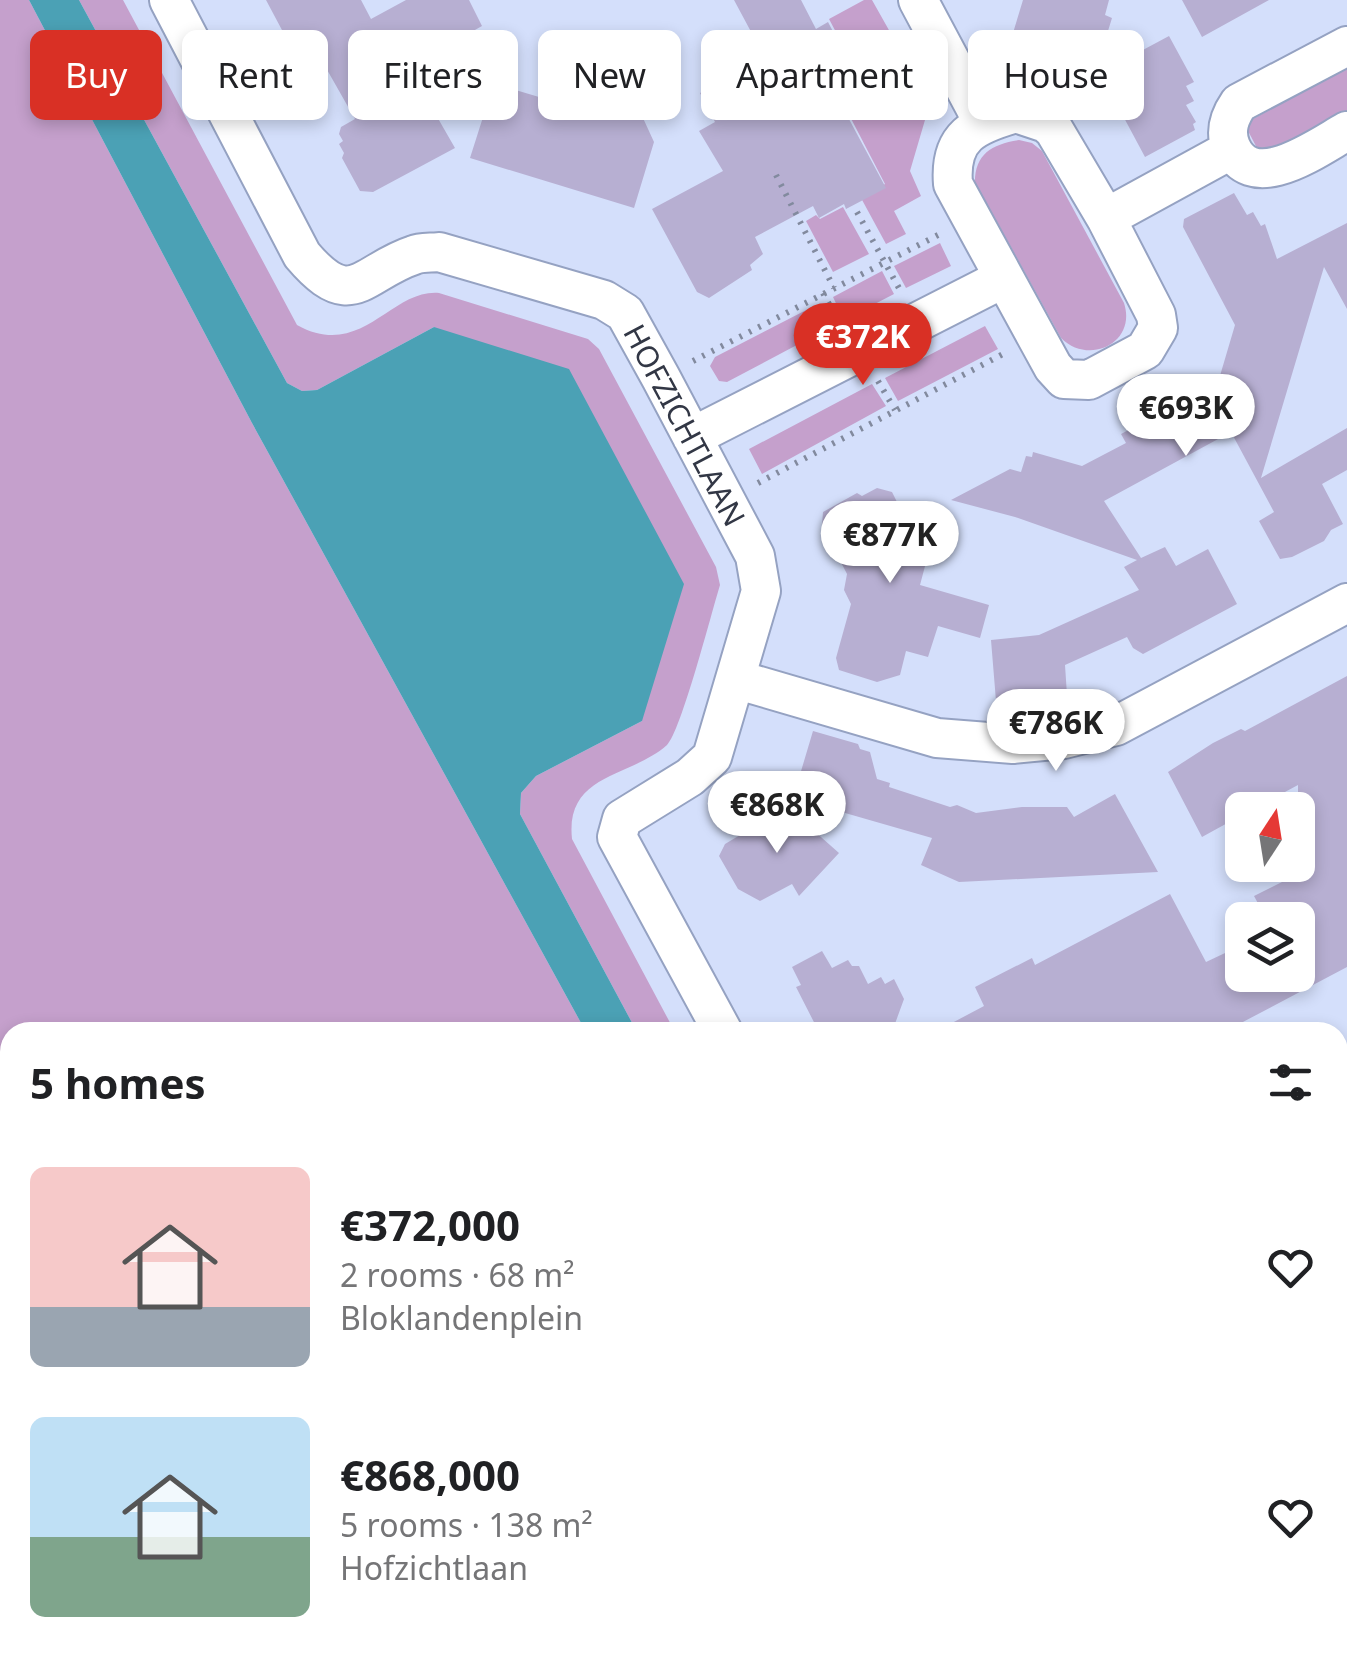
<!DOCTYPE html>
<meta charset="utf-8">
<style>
body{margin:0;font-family:"Noto Sans",sans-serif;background:#f2f2f2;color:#202124;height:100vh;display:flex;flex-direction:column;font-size:38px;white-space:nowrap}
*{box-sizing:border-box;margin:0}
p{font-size:32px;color:#757577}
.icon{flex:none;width:55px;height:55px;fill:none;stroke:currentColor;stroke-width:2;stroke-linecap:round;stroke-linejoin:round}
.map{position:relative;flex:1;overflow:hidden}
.sheet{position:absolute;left:0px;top:1022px;width:1348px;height:642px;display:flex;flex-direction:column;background:#fff;border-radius:30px 30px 0 0;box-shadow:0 5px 15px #0003}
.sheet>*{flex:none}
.top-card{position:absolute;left:30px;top:30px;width:1288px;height:90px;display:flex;gap:20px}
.needle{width:65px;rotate:12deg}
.tools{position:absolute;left:1225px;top:792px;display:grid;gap:20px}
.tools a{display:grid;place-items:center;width:90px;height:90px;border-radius:15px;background:#fff;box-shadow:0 5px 15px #0003;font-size:50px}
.price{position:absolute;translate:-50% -85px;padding:0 22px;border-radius:35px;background:#fff;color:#222;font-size:32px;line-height:65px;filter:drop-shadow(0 2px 5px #0008)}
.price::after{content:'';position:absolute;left:50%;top:60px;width:30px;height:22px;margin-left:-15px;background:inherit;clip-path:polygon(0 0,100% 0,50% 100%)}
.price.current{background:#d93025;color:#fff}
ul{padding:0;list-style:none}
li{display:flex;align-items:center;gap:30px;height:250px;padding:0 30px}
li span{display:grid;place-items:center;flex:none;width:280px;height:200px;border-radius:15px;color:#555}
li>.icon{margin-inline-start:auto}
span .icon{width:120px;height:120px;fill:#fffc;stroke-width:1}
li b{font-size:42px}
h2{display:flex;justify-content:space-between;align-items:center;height:120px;padding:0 30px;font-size:42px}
.chip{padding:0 35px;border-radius:15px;background:#fff;box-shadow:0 5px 15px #0003;font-size:35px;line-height:90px}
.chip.current{background:#d93025;color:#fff}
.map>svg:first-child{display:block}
</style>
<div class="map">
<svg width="1347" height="1663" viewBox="0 0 1347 1663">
<rect width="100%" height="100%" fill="#d4dffb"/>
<path fill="#c5a0cc" d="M 0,0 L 29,0 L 252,423 L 586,1032 L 10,1032 L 10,1655 L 82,1655 L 67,1663 L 0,1663 Z
M 79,0 L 123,0 L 297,325 C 362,361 390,289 439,293 L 588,339 L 599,349 L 716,567 L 720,585 C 712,611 681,732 667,745 C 630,778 565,773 572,839 L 675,1032 L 637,1032 L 520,814 L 521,793 L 536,776 L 642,721 L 434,327 L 317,390 L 302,391 L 287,383 Z
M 864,0 L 872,0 L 930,103 L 910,171 L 921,196 L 894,211 L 906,234 L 886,244 L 861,198 L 885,184 L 832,82 L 855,68 L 829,19 Z
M 1347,67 L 1347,112 L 1274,150 L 1258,150 L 1247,129 L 1253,119 Z
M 1019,140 L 1032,143 L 1042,151 L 1124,303 C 1137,343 1089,366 1061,338 L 975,182 C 975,154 992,144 1019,140 Z
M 843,207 L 869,254 L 833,272 L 806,221 L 816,215 L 820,219 Z
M 940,243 L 951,266 L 906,288 L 894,266 Z
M 882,271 L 894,294 L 844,320 L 833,297 Z
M 814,306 L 827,329 L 727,382 L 719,381 L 710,366 L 715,357 Z
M 985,326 L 998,349 L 898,401 L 885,378 Z
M 872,384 L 886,406 L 762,474 L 749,449 Z
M 1347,1381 L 1347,1468 L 1338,1451 L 1338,1386 Z
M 329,1655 L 411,1655 L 400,1663 L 314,1663 Z
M 442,1655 L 623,1655 L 614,1663 L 431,1663 Z"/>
<path fill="#c297cb" d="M 82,1655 L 162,1655 L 146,1663 L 67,1663 Z"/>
<path fill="#4ba1b5" d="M 29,0 L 79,0 L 287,383 L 302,391 L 317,390 L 434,327 L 569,369 L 684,584 L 642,721 L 536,776 L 521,793 L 520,814 L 637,1032 L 586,1032 L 252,423 Z
M 162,1655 L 329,1655 L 314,1663 L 146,1663 Z"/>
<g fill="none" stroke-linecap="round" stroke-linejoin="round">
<path stroke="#4ba1b5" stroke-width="11" d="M 532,1663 L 538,1655"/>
</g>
<path fill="#b7afd2" d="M 266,0 L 361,0 L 371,19 L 406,0 L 469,0 L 482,26 L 349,101 L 432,108 L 455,148 L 373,192 L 360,191 L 342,158 L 344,153 L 339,144 L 343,141 L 339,134 L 341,127 L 355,119 L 309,38 L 291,47 Z
M 734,0 L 801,0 L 816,29 L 828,22 L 852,68 L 828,80 L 886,188 L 846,209 L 844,204 L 819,218 L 813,206 L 755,237 L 763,254 L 750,265 L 752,270 L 709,298 L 697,292 L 652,209 L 723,171 L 699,131 L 715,122 L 700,93 L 738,73 L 785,95 Z
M 1023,0 L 1109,0 L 1105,15 L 1112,18 L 1099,60 L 1013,33 Z
M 1182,0 L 1269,0 L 1202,37 Z
M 1169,36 L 1194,82 L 1186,86 L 1194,101 L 1186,105 L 1196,122 L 1193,124 L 1195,130 L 1145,157 L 1100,73 Z
M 626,81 L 654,142 L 634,208 L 470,158 L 491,92 L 502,86 L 616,120 Z
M 1234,193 L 1247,215 L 1253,212 L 1261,226 L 1265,224 L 1277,259 L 1347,223 L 1347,309 L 1324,267 L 1261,478 L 1347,428 L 1347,470 L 1322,484 L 1343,524 L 1331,530 L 1324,541 L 1292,557 L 1280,559 L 1259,521 L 1274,512 L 1231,432 L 1104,501 L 1141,558 L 1165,547 L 1176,566 L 1208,549 L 1237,604 L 1143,654 L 1133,648 L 1127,637 L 1065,665 L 1067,695 L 1051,697 L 1044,704 L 1035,697 L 996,701 L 991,640 L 1039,635 L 1139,590 L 1124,567 L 1137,560 L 1015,517 L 951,500 L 1010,469 L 1021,472 L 1026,456 L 1032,457 L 1033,452 L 1082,466 L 1126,443 L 1121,434 L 1170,408 L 1175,417 L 1214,396 L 1235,325 L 1183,227 L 1184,219 Z
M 877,488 L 892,492 L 908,524 L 941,506 L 920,585 L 989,605 L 980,638 L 938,626 L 928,657 L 906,651 L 900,675 L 877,682 L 839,670 L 836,658 L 851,604 L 844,590 L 847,574 L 822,525 L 823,512 L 857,493 L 862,496 Z
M 1347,676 L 1347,967 L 1224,1032 L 935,1032 L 984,1006 L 975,987 L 1032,958 L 1035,965 L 1170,894 L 1206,962 L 1242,945 L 1242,975 L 1298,975 L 1298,920 L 1267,920 L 1254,896 L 1298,874 L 1298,785 L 1251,810 L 1242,810 L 1242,815 L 1202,837 L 1168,772 L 1213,743 L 1241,729 L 1245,731 Z
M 813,731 L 858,744 L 860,749 L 870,752 L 877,779 L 890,783 L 889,787 L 950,807 L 957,805 L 976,813 L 1022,807 L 1067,807 L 1074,817 L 1115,794 L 1158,872 L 959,882 L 921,865 L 932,838 L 793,798 Z
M 787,807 L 839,853 L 799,896 L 792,884 L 760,901 L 738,889 L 719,856 L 725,844 Z
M 822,951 L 832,968 L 848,960 L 852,966 L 859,966 L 868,984 L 881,977 L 885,984 L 894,979 L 904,999 L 892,1032 L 819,1032 L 796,987 L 801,985 L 792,967 Z"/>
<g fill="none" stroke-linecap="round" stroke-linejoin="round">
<defs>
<path id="street" d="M 169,0 L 302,255 C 352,314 362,272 414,255 C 421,252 431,253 439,252 L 604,300 L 625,313 L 661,378 L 755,556 L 761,591 L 712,757 L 690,777 L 622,819 L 617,837 L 723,1032
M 918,0 L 983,122
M 1347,46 L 1239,103 C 1230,116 1224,130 1231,147 C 1253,196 1318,147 1347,131
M 1016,113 L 1046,123 L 1054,130 L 1106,218 L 1156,315 L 1158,328 L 1145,350 L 1089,380 L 1064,379 L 1053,367 L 953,184 C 949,136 974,125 1016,113 Z
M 1106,218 L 1232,149
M 692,437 L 1002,279
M 735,679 L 937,738 L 1013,744 L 1064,739 L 1116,726 L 1347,603
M 1338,1138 L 1347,1133"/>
<path id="secondary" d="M 1338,1202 L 1347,1196
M 1338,1302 L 1347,1297
M 1003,1655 L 1008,1663
M 1086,1655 L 1090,1663
M 695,1663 L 703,1655
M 826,1663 L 834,1655"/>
</defs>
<use href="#street" stroke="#95a2c2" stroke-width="42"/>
<use href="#secondary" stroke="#95a2c2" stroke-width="60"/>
<path stroke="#828a9e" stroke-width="6" stroke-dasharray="2.5 8" stroke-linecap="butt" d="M 776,175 L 834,288
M 857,212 L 900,290
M 823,293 L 839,323
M 693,361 L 940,234
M 878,381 L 895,410
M 758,483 L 1003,354
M 1338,1356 L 1347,1351
M 1338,1468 L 1347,1486
M 1148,1655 L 1151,1663
M 418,1663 L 429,1655
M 628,1663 L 635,1655"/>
<use href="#street" stroke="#fff" stroke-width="38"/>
<use href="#secondary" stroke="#c6e2f4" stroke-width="55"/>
</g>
<g text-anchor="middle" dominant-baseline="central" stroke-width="8" stroke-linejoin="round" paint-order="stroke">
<g font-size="30" fill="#323745" stroke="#fff">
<text transform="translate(685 425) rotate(62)">HOFZICHTLAAN</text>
</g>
</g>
</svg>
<div class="tools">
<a><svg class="needle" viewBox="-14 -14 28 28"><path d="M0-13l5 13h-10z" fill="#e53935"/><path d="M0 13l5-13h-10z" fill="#757577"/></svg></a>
<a><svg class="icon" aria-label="layers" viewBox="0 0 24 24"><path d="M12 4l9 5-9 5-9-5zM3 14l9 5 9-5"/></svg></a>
</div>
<b class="price current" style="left:863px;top:388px">€372K</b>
<b class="price" style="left:1186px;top:459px">€693K</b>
<b class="price" style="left:890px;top:586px">€877K</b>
<b class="price" style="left:1056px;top:774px">€786K</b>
<b class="price" style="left:777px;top:856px">€868K</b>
<div class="top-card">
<a class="chip current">Buy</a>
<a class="chip">Rent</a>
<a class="chip">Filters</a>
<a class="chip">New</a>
<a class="chip">Apartment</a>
<a class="chip">House</a>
</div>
<section class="sheet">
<h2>5 homes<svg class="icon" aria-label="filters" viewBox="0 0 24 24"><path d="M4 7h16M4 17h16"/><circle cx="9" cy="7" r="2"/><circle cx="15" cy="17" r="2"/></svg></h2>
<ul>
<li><span style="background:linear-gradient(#f6c9c9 70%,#9aa5b1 0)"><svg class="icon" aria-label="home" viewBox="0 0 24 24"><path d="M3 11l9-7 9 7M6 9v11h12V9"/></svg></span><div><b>€372,000</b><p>2 rooms · 68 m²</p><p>Bloklandenplein</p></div><svg class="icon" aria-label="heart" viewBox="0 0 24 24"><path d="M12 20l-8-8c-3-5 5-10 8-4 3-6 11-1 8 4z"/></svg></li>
<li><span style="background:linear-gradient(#bfe0f5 60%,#7fa58c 0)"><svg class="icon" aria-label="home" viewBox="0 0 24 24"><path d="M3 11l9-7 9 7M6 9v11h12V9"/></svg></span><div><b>€868,000</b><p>5 rooms · 138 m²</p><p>Hofzichtlaan</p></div><svg class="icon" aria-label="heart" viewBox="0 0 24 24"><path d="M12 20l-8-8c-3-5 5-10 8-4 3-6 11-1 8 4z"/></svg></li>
</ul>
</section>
</div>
